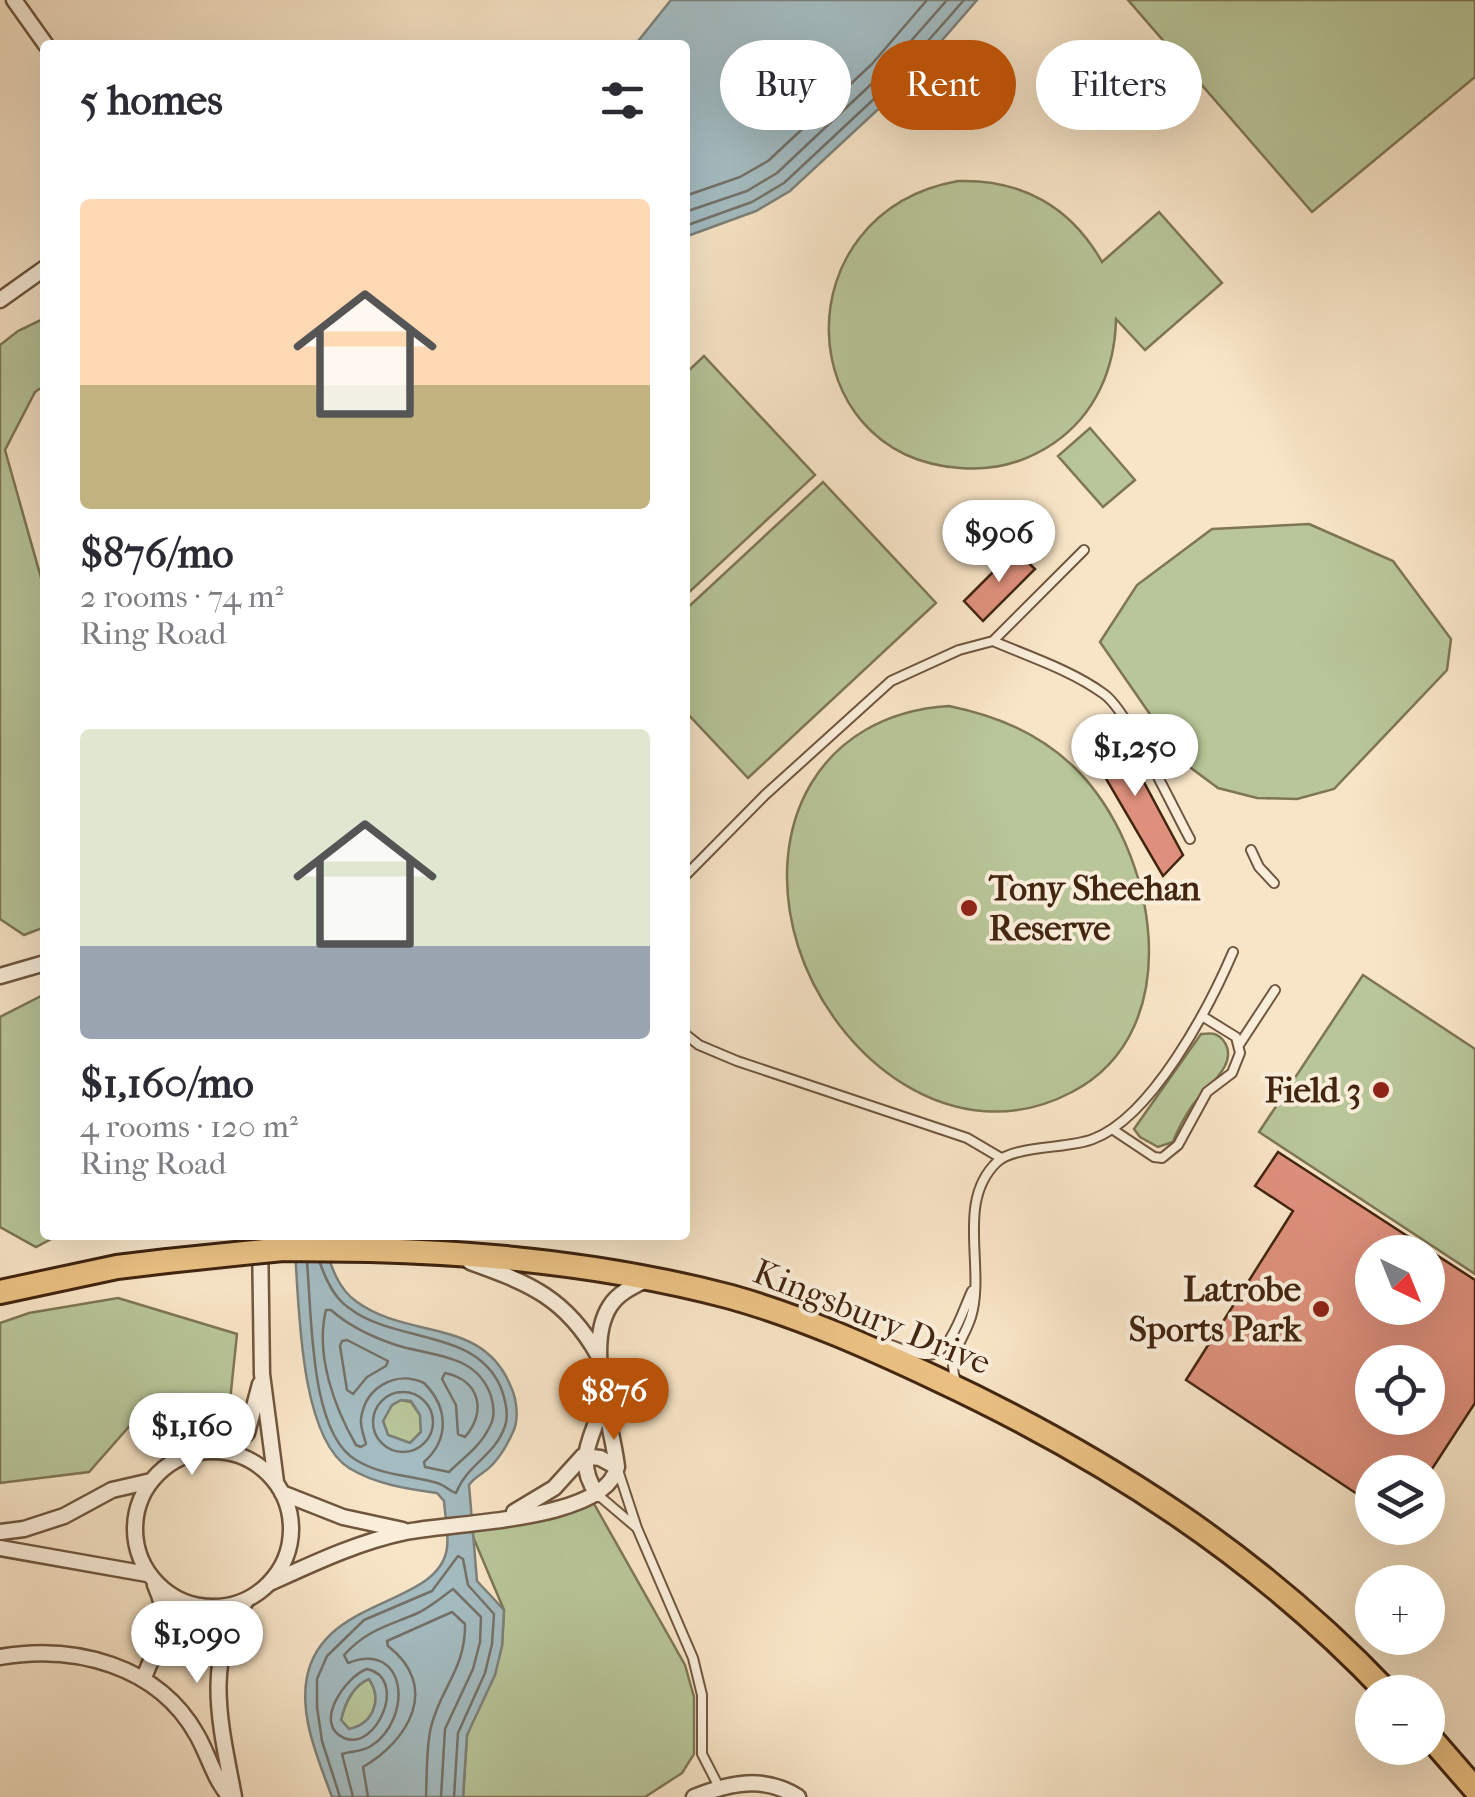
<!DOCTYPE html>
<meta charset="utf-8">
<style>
body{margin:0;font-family:"IM FELL French Canon",serif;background:#f7f7f7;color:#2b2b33;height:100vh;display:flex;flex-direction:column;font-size:38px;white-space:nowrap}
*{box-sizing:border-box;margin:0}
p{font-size:32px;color:#7c7c81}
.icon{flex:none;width:55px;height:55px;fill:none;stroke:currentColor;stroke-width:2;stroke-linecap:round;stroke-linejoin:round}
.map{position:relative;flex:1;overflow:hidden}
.sheet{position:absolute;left:40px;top:40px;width:650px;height:1200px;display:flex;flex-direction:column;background:#fff;border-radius:10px;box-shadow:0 10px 40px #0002}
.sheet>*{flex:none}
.guide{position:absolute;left:720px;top:40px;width:605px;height:90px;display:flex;gap:20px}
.needle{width:65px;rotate:137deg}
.tools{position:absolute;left:1355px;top:1235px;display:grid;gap:20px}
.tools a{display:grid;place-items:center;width:90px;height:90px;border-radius:50%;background:#fff;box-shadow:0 10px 40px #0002;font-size:50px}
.price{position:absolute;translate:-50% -85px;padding:0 22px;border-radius:35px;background:#fff;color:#222;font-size:32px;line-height:65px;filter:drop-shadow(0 2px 5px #0008)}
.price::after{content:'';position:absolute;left:50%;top:60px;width:30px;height:22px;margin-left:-15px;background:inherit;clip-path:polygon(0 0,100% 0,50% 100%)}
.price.on{background:#b45309;color:#fff}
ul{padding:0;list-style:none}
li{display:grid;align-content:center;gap:20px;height:530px;padding:0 40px}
li span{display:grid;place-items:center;height:310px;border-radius:10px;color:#555}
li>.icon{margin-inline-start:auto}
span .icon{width:180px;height:180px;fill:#fffc;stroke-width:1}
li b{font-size:42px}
h2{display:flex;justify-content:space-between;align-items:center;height:120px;padding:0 40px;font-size:42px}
.tag{padding:0 35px;border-radius:45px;background:#fff;box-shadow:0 10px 40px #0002;font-size:35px;line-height:90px}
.tag.on{background:#b45309;color:#fff}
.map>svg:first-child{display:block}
</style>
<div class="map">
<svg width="1475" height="1797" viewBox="0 0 1475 1797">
<rect width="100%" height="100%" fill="#f8e5c7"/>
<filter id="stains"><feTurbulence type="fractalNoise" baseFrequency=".002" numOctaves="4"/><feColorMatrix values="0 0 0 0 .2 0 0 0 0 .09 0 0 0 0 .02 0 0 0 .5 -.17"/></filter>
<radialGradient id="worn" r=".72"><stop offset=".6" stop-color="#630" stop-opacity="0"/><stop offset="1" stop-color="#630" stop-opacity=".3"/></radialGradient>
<path fill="#b8c699" stroke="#7e7654" stroke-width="2.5" d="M 1128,0 L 1475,0 L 1475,77 L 1312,212 Z
M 958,181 C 1022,179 1071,207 1102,262 L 1159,212 L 1222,283 L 1145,350 L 1116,319 C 1115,368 1096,414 1054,443 C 1026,462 994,471 960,468 C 790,456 781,213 958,181 Z
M 45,318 L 45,385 L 35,392 L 5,450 L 45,592 L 45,927 L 24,935 L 0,919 L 0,345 L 18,331 Z
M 704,356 L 815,475 L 685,596 L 685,374 Z
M 1090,428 L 1135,480 L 1103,507 L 1058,456 Z
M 823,482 L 936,603 L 748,778 L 685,711 L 685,610 Z
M 1309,524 L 1393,561 L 1451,639 L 1447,670 L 1334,789 L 1297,799 L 1257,798 L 1218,788 L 1183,762 L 1100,642 L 1137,585 L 1212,529 Z
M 949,706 C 997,716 1039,733 1075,768 C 1156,848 1191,1030 1072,1092 C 955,1154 834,1059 798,946 C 761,826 819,714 949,706 Z
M 1363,975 L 1475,1049 L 1475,1274 L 1259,1132 Z
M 45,994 L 45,1235 L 59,1235 L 36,1247 L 0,1227 L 0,1017 Z
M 1201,1034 C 1210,1033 1216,1032 1223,1040 C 1242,1064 1203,1089 1192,1106 C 1184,1118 1178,1129 1173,1142 L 1158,1147 L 1140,1137 L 1134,1129 Z
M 118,1298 L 237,1334 L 230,1401 L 189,1410 L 141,1413 L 89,1472 L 0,1483 L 0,1323 L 29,1313 Z
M 401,1400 L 411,1402 L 420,1415 L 421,1432 L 410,1443 L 388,1435 L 383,1421 L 392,1405 Z
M 593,1502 L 685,1665 L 694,1697 L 694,1754 L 682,1773 L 645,1797 L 463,1797 L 467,1735 L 502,1646 L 504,1610 L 471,1532 Z
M 369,1679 C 383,1699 373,1724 349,1729 L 341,1720 C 345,1703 352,1686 369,1679 Z"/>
<path fill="#a4bcc1" stroke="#7d807a" stroke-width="2.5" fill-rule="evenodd" d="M 671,0 L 977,0 L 899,90 L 790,191 L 756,211 L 685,237 L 685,45 L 635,45 Z
M 294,1235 L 321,1235 C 329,1258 335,1287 357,1302 C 410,1340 483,1317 511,1387 C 517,1400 519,1420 513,1432 C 508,1443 500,1457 492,1465 C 485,1473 475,1476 469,1485 L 477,1581 L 504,1610 L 502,1646 L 495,1675 L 467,1735 L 463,1797 L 332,1797 C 319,1761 299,1717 307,1677 C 323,1596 439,1607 447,1548 C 449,1533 445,1516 444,1501 L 437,1493 C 407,1489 375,1484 349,1468 C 297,1435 299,1292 294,1235 ZM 401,1400 L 411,1401 L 420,1415 L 421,1432 L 410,1443 L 388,1435 L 383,1421 L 392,1405 ZM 369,1679 C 383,1700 373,1724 349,1729 L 341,1720 C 345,1703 352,1686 369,1679 Z"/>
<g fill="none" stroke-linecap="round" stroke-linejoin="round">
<path stroke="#747168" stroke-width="2.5" d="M 685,196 L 740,177 L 768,161 L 872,64 L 927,0
M 685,212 L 747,191 L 777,173 L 882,74 L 947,0
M 685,226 L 752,202 L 784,183 L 891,83 L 964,0
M 307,1263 C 312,1312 309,1433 356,1460 C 382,1476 410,1475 437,1483 C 445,1485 449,1491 456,1493 C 467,1464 495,1456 505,1426 C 509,1415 505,1399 501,1388 C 476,1328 396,1344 349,1308 C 334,1298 326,1280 320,1263
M 326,1310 L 331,1310 C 349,1326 370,1336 393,1344 C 430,1357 476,1352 491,1396 C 494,1406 495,1417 490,1426 C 481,1446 464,1457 449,1472 L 425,1467 L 424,1462 C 450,1439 448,1407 424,1383 C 396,1370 365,1387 361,1419 C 360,1427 364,1436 366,1444 L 361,1447 L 356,1445 C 334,1407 315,1354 326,1310 Z
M 347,1340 L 388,1361 L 386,1366 L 367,1377 L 353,1394 L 347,1390 L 340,1346 L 342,1341 Z
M 445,1373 C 480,1380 487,1412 465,1437 L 458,1434 L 456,1405 L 442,1379 Z
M373 1422a30 30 0 1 1 60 0a30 30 0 1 1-60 0Z
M 367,1669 C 409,1678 376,1752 344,1738 C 312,1724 346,1676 367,1669 Z
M 340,1797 L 322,1741 L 317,1707 L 317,1679 L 327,1656 L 364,1620 L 432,1591 L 458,1556 L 463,1559 L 468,1585 L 494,1614 L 492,1644 L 485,1673 L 458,1733 L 454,1797
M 353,1797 L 342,1754 C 351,1751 362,1752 371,1746 C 413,1719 408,1640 348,1663 L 344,1655 C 369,1628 389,1626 420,1612 C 433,1605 442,1597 453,1589 L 481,1617 L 480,1642 L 473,1669 L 445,1729 L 441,1797
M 368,1797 L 363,1767 C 408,1741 441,1687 388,1646 L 387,1641 L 452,1612 L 465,1624 C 466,1668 440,1689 431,1727 C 426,1748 427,1775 426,1797"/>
</g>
<path fill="#de907c" stroke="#432610" stroke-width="2.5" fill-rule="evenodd" d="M 1015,550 L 1035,569 L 983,621 L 964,601 Z
M 1117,732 L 1183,855 L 1163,876 L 1084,741 Z
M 1278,1152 L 1475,1280 L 1475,1403 L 1430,1472 L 1372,1472 L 1372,1504 L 1186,1380 L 1293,1211 L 1255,1186 ZM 1372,1252 L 1428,1252 L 1428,1308 L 1372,1308 ZM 1372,1362 L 1428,1362 L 1428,1418 L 1372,1418 Z"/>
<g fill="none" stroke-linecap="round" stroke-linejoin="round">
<defs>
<path id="lane" d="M 993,641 C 1030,657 1071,670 1104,694 C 1128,711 1173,808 1190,839
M 1251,850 L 1259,867 L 1274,883
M 685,876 L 765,795 L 891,681 L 959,650 L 993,641 L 1084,550
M 685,1034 L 699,1045 L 737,1061 L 967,1138 L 1001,1158
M 1239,1045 L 1275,990
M 1112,1129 L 1154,1157 L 1162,1158 L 1178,1145 L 1207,1092 L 1232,1073 L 1240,1053 L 1236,1037 L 1202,1016
M 880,1341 C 894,1345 912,1355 927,1355 C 951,1355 963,1309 972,1291
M 956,1381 C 946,1356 964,1340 971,1317 C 986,1268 955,1202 997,1162 C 1015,1145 1069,1149 1093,1139 C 1152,1117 1209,1008 1233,952
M 617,1467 L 637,1528 L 693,1658 L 702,1695 L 702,1754 L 719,1787
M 597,1494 L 637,1528"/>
<path id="street" d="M 14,0 L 46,45
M 0,300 L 45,268
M 0,976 L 45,963
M 260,1235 L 262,1374 L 276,1482
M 470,1262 C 529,1283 566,1298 598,1355
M135 1529a78 78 0 1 1 156 0a78 78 0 1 1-156 0Z
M 225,1452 L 247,1433 L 260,1384
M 282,1493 L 343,1517 L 403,1530
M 597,1494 C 573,1459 593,1438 603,1402
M 514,1512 L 554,1488 L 583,1456 L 600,1458 L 617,1467
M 0,1532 L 24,1529 L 64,1516 L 112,1490 L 151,1481
M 0,1548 L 147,1574
M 270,1583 C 314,1563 358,1542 406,1532 C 450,1522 606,1522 617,1467 C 612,1423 584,1346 610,1306 C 619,1292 634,1286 648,1279
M 0,1657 C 74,1644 158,1665 197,1735 C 209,1756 214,1779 230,1797
M 144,1678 C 159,1636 175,1631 155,1585
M 234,1797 C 222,1731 201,1658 246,1601
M 694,1797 C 729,1783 764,1775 798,1797"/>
<path id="primary" d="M 370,1250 C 491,1253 614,1266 731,1297 C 802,1317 869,1347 935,1378 C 1106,1458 1257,1555 1387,1692
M 0,1292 L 117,1267 L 167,1261
M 1428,1735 L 1475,1789"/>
</defs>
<use href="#lane" stroke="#70563e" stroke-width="12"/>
<use href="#street" stroke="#70563e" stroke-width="19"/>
<use href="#primary" stroke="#432610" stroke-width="28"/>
<use href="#lane" stroke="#faeedb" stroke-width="8"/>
<use href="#street" stroke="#faeedb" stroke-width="14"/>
<use href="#primary" stroke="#ecc284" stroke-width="22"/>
<defs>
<path id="primary-bridge" d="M 167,1261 L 283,1249 L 370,1250"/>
</defs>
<use href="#primary-bridge" stroke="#432610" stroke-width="28" stroke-linecap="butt"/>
<use href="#primary-bridge" stroke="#ecc284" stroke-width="22"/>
</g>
<g fill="#8f2418" stroke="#faeedb" stroke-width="4">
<circle cx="969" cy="908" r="10"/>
<circle cx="1381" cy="1090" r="10"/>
<circle cx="1321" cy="1309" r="10"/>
</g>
<g text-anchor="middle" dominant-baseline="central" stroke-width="8" stroke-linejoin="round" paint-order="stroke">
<g font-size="35" font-weight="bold" fill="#432610" stroke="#faeedb" text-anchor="end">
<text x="989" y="888" text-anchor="start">Tony Sheehan<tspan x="989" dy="40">Reserve</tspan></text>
<text x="1361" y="1090">Field 3</text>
<text x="1301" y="1289">Latrobe<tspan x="1301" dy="40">Sports Park</tspan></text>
</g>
<g font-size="35" fill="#432610" stroke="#faeedb">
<text transform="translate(872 1317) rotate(22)">Kingsbury Drive</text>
</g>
</g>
<rect width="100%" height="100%" filter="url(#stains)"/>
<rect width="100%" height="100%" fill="url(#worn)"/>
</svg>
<div class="tools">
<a><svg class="needle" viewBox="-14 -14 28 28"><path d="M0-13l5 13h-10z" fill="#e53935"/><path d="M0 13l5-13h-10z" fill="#7c7c81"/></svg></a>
<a><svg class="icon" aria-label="locate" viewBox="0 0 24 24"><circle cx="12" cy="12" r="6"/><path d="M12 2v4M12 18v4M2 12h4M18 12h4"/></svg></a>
<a><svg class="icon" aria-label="layers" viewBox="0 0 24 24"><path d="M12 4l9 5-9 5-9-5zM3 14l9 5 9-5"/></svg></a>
<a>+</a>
<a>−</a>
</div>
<b class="price" style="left:999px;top:585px">$906</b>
<b class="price" style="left:1135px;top:799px">$1,250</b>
<b class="price on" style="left:614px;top:1443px">$876</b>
<b class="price" style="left:192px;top:1478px">$1,160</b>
<b class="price" style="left:197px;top:1686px">$1,090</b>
<div class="guide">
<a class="tag">Buy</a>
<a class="tag on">Rent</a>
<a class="tag">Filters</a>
</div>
<section class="sheet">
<h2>5 homes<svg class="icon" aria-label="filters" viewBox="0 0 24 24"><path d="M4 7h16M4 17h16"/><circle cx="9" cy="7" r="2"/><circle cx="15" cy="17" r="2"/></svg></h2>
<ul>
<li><span style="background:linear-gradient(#ffd9b3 60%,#c2b280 0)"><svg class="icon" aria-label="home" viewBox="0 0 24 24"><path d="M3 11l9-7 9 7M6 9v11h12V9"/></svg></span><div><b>$876/mo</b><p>2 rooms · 74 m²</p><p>Ring Road</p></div></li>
<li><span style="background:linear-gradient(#dfe7d0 70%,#9aa5b1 0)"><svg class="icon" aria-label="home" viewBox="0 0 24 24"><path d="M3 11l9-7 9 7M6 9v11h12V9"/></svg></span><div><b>$1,160/mo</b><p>4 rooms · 120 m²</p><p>Ring Road</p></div></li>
</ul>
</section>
</div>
